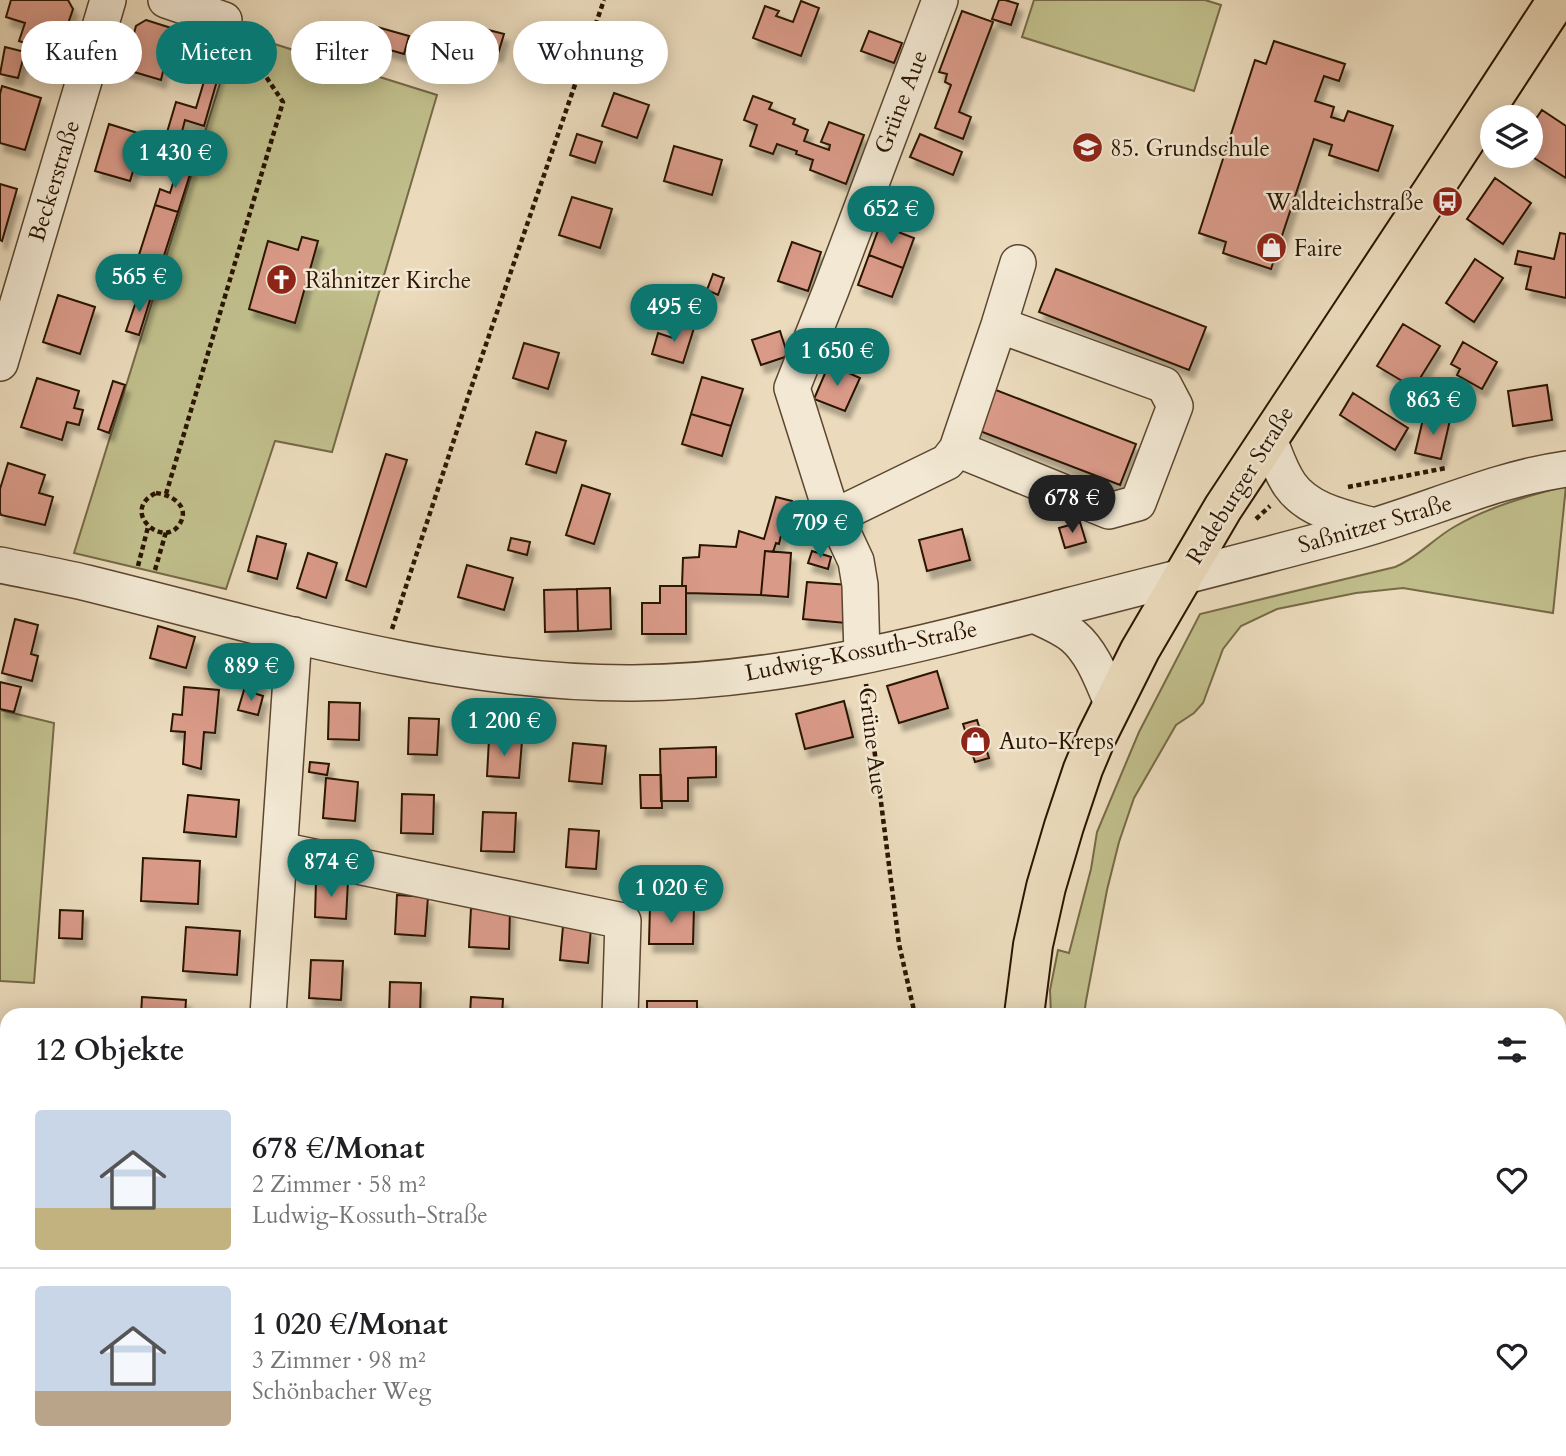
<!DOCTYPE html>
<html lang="de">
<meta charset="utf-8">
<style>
body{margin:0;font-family:Cardo,serif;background:#f6f6f6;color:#202124;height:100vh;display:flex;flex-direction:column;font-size:26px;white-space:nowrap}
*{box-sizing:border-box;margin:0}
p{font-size:23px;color:#757577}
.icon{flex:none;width:38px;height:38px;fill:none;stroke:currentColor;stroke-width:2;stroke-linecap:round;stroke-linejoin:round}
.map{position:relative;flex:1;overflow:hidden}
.drawer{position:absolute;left:0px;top:1008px;width:1566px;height:448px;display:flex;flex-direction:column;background:#fff;border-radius:21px 21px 0 0;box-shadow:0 4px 18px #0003}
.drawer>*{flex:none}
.top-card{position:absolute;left:21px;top:21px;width:700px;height:63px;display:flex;gap:14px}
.controls{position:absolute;left:1480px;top:105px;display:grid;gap:14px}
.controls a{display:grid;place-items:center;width:63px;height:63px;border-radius:50%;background:#fff;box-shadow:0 4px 18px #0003;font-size:35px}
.price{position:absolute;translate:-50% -60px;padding:0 16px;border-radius:24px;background:#0f766e;color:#fff;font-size:23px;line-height:46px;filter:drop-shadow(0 2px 4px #0008)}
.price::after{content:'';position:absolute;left:50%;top:42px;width:21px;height:16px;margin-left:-10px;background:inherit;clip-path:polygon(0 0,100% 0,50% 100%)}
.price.on{background:#222;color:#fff}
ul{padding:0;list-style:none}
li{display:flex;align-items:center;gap:21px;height:175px;padding:0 35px}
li+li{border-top:2px solid #e0e0e0}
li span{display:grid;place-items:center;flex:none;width:196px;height:140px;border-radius:7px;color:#555}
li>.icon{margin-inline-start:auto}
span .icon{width:84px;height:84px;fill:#fffc;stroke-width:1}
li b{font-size:30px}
h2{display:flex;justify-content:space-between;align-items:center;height:84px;padding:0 35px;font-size:30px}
.tag{padding:0 24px;border-radius:32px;background:#fff;box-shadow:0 4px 18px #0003;font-size:24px;line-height:63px}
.tag.on{background:#0f766e;color:#fff}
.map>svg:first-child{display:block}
</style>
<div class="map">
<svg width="1566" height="1456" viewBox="0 0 1566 1456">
<defs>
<filter id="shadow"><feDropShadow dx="4.5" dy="8" stdDeviation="2" flood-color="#0004"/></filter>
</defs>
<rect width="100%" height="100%" fill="#ebdbbc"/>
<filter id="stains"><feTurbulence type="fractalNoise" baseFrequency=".00286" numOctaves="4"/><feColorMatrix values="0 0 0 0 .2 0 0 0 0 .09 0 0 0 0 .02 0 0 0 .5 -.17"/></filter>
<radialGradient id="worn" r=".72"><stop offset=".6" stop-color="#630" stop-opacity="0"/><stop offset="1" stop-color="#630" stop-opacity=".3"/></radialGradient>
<path fill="#c0be8b" stroke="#766a46" stroke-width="2" d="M 1034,0 L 1205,0 L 1221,5 L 1194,91 L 1022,37 Z
M 236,32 L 437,95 L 332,452 L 275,441 L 226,589 L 74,553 Z
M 1566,486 L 1553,613 L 1403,588 L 1356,593 L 1277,609 L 1241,626 L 1223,649 L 1203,703 L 1194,713 L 1176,725 L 1134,798 L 1119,842 L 1107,890 L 1086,1001 L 1084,1015 L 1051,1015 L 1050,990 L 1058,950 L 1069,953 L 1091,869 L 1097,832 L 1139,732 L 1200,614 L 1395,567 C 1417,558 1433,539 1454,527 C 1488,507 1528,496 1566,486 Z
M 0,710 L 54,723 L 34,983 L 0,981 Z"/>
<path fill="#d99a88" stroke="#2b1500" stroke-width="2" filter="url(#shadow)" d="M 11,0 L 68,0 L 73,9 L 58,53 L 19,41 L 25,23 L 6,17 Z
M 999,0 L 1005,0 L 1018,4 L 1011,25 L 992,19 Z
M 801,1 L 819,8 L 801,56 L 753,38 L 765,6 L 779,11 L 776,16 L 793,22 Z
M 962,11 L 993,22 L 959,112 L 971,117 L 963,139 L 935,128 L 951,85 L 945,82 L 947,74 L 939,72 Z
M 146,20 L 190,34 L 181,68 L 165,63 L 161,80 L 124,69 L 136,26 Z
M 370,25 L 409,36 L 404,54 L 365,43 Z
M 481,28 L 504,34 L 498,54 L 475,47 Z
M 869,31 L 902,43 L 894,63 L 861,51 Z
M 212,34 L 229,39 L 204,126 L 185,120 L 179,143 L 165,139 L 176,102 L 196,108 L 205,78 L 200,76 Z
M 1274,41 L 1345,64 L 1339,81 L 1324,76 L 1315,101 L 1334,107 L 1331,117 L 1344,121 L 1348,111 L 1393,126 L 1378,171 L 1329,155 L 1332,145 L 1314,139 L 1271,269 L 1223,253 L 1226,242 L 1199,233 L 1255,60 L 1266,64 Z
M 5,47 L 25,52 L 18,78 L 0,74 Z
M 2,86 L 41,98 L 25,150 L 0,143 L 0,94 Z
M 614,93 L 649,105 L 637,138 L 602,126 Z
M 753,96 L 772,103 L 769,109 L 795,119 L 793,124 L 808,130 L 804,141 L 829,150 L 830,145 L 821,142 L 829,122 L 864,135 L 846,184 L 810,170 L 813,160 L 796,154 L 797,151 L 777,144 L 773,154 L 750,146 L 757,125 L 744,120 Z
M 1542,110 L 1566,126 L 1566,178 L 1531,156 L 1531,126 Z
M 109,124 L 144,135 L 130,181 L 95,171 Z
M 577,134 L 602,142 L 595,163 L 570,155 Z
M 920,134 L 962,152 L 953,175 L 910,157 Z
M 674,146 L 722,160 L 712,195 L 664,181 Z
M 179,164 L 192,168 L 178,212 L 155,205 L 160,189 L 170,193 Z
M 1495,178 L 1531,203 L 1503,244 L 1467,219 Z
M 0,184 L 17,189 L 2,241 L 0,240 Z
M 572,197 L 612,209 L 600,248 L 559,235 Z
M 155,205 L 178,212 L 160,268 L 137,261 Z
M 880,225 L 914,238 L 903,268 L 869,255 Z
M 1560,233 L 1566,234 L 1566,298 L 1526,289 L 1531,267 L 1515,264 L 1518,251 L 1554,259 Z
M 302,237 L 318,241 L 295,323 L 249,309 L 268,241 L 298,250 Z
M 792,242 L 821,252 L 808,291 L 778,281 Z
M 869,255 L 903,268 L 892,297 L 858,285 Z
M 1475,259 L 1503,278 L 1474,322 L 1446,303 Z
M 147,268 L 159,272 L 151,297 L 139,293 Z
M 1056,269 L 1206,327 L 1189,370 L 1039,312 Z
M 713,274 L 724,278 L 718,295 L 707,290 Z
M 139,293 L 151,297 L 139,335 L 126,331 Z
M 58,295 L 95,307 L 80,354 L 43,342 Z
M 678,323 L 694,328 L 683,363 L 652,354 L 658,333 L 673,338 Z
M 1403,324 L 1440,346 L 1414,388 L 1377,366 Z
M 780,331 L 788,356 L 761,365 L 752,340 Z
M 1463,342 L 1497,362 L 1482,389 L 1457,375 L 1460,369 L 1451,364 Z
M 524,343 L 559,353 L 548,389 L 513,378 Z
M 829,364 L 860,378 L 845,411 L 814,399 Z
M 702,377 L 743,389 L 731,426 L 691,414 Z
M 37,378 L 79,391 L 74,408 L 83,410 L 79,425 L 67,422 L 62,440 L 21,427 Z
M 113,381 L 125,385 L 109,433 L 98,429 Z
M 1547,385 L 1552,420 L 1513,426 L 1508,391 Z
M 988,387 L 1136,444 L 1120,485 L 972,428 Z
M 1353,393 L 1408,428 L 1395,450 L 1340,415 Z
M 691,414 L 731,426 L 722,456 L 682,444 Z
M 1424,415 L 1450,420 L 1441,459 L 1415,453 Z
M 536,432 L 566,441 L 556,473 L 526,464 Z
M 386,454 L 407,460 L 366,587 L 346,580 Z
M 8,463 L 45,475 L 39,493 L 53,497 L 45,525 L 1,515 L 0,512 L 0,489 Z
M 582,485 L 610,494 L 594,544 L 566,535 Z
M 776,497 L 792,501 L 788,519 L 785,518 L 779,544 L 776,543 L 773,552 L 765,551 L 761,595 L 686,593 L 686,586 L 682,586 L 683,558 L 699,557 L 700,545 L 736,547 L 739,531 L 764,539 Z
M 1080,522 L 1086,542 L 1065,548 L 1059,528 Z
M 962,529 L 970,560 L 927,571 L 919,540 Z
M 257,536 L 286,544 L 277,579 L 248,571 Z
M 511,538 L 530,542 L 527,555 L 508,550 Z
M 765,551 L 791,553 L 788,597 L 761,595 Z
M 812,551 L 831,557 L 828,569 L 808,563 Z
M 308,553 L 337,563 L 326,598 L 297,588 Z
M 467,565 L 513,578 L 504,610 L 458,597 Z
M 807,582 L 849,585 L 846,623 L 803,619 Z
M 660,586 L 686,586 L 686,634 L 642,634 L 642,603 L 660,603 Z
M 610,588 L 611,629 L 578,631 L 577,589 Z
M 577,589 L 578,631 L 545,632 L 544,590 Z
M 15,619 L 38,625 L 31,654 L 38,656 L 32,681 L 2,673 Z
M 158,626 L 195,637 L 186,668 L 150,658 Z
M 231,647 L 269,657 L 260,688 L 222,678 Z
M 937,671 L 948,708 L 899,723 L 887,686 Z
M 0,682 L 21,687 L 14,712 L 0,709 Z
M 184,687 L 219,690 L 215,733 L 204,732 L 201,769 L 183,764 L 185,732 L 171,731 L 173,714 L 182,715 Z
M 244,690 L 263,696 L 258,715 L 238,710 Z
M 844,701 L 853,737 L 805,749 L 796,714 Z
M 329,702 L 360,703 L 359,740 L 328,739 Z
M 409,718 L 439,719 L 437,755 L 408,754 Z
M 977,720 L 989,758 L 975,762 L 963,724 Z
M 489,739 L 522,741 L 519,778 L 487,776 Z
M 573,743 L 606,746 L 602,784 L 569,781 Z
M 716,747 L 716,777 L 688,778 L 688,801 L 661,801 L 660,749 Z
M 310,762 L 329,764 L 327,775 L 309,772 Z
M 640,775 L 661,775 L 662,808 L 641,808 Z
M 326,778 L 358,782 L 355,821 L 323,818 Z
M 402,794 L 434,795 L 433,834 L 401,833 Z
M 188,795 L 239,800 L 236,837 L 184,832 Z
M 483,812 L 516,813 L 514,852 L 481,851 Z
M 569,829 L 599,831 L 596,869 L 566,867 Z
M 143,858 L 200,861 L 198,904 L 141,901 Z
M 316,880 L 348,881 L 346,919 L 315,917 Z
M 397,895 L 428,897 L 425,936 L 395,934 Z
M 650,905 L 694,906 L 693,944 L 649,944 Z
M 471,908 L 510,909 L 509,949 L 469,947 Z
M 60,910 L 83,911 L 82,939 L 59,938 Z
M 563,926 L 591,928 L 588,963 L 560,960 Z
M 186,927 L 240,931 L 237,975 L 183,971 Z
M 311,960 L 343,961 L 341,1000 L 309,998 Z
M 390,982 L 421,983 L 420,1015 L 389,1015 Z
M 142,997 L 186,1000 L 185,1015 L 141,1015 Z
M 471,997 L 503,999 L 502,1015 L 470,1015 Z
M 647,1001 L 697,1001 L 697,1015 L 647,1015 Z
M 0,1039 L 7,1039 L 7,1091 L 0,1091 Z
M 0,1176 L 7,1177 L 7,1223 L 0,1223 Z
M 0,1351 L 7,1355 L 7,1401 L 0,1396 Z
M 456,1449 L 479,1449 L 478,1456 L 449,1456 L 449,1451 L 456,1451 Z
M 605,1449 L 715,1449 L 739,1456 L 603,1456 Z
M 965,1449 L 983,1449 L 982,1456 L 964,1456 Z"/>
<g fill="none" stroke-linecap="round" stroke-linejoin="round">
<defs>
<path id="minor" d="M 166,0 L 224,20
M 0,363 L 108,0
M 1269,439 C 1275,454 1280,471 1290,485 C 1308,511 1345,518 1374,526
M 957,449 L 1109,511 L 1138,503 L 1175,406 L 1164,385 L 999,325
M 836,516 L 947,462 L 957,449 L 999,325 L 1018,263
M 0,565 C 29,571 58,576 87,583 C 266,627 446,684 633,683 C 781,682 926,643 1068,606 C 1165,581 1261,557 1357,531 C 1426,512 1495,479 1566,469
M 1034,615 C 1047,621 1062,627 1073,636 C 1093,653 1102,680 1112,703
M 862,656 L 860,585 L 856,561 L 827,499 L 792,388 L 831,290 L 940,0
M 280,850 L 623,921 L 620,1015
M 268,1015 L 294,635
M 9,1449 L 17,1456
M 337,1456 L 358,1449"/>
<path id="major" d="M 1024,1015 L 1033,945 L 1046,887 L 1064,826 L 1083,769 L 1096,738 L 1140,650 L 1223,508 L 1431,193 L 1557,0
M 1106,1449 L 1108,1456"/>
</defs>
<use href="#minor" stroke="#5b462f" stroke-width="38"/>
<use href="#major" stroke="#2b1500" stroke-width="42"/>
<path stroke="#2b1500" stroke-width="4.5" stroke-dasharray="5 3.5" stroke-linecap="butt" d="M 1348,487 L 1446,468
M 156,493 C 173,495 191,507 179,525 C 163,549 119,511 156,493 Z
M 166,494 L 283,102 L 242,41
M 1256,519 L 1270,506
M 138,566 L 148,527
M 155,570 L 166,532
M 392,629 L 469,394 L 604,0
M 866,684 L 899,944 L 915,1015"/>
<use href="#minor" stroke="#f2e8d3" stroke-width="35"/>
<use href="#major" stroke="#ebdbbc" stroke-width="38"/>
</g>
<defs>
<symbol id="school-disc" viewBox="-11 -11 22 22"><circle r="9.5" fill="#8f2418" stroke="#f2e8d3"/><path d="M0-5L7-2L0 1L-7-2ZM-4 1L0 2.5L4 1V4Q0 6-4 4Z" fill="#fff"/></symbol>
<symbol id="bus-disc" viewBox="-11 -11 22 22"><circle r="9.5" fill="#8f2418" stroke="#f2e8d3"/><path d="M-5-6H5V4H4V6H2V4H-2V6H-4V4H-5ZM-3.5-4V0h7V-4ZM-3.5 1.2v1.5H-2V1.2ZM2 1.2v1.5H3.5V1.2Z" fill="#fff"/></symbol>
<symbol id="shop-disc" viewBox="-11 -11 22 22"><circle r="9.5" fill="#8f2418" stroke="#f2e8d3"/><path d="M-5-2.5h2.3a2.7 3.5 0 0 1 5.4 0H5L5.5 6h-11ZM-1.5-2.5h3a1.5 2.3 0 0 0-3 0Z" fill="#fff"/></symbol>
<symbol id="church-disc" viewBox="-11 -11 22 22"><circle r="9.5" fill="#8f2418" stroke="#f2e8d3"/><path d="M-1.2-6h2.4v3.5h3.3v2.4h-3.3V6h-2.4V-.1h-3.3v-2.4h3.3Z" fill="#fff"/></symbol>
</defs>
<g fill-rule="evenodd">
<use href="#school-disc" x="1070" y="130" width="35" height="35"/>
<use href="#bus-disc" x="1430" y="184" width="35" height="35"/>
<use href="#shop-disc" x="1254" y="230" width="35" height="35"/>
<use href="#church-disc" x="264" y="262" width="35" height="35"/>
<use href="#shop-disc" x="958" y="724" width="35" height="35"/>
</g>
<g text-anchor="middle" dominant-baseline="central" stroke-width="5" stroke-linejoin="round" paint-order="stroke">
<g font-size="23" fill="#2b1500" stroke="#f2e8d3">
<text transform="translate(901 102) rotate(-69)">Grüne Aue</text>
<text transform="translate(54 181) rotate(-73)">Beckerstraße</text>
<text transform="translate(1240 485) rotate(-58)">Radeburger Straße</text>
<text transform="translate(1375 524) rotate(-16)">Saßnitzer Straße</text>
<text transform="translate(861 651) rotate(-11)">Ludwig-Kossuth-Straße</text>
<text transform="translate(873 741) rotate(83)">Grüne Aue</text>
</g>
<g font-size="23" fill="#2b1500" stroke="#f2e8d3" text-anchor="start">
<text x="1110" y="148">85. Grundschule</text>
<text x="1424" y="202" text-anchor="end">Waldteichstraße</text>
<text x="1294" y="248">Faire</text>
<text x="305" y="280">Rähnitzer Kirche</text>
<text x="999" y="741">Auto-Kreps</text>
</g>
</g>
<rect width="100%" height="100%" filter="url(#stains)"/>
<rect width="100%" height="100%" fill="url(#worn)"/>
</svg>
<div class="controls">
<a><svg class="icon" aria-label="layers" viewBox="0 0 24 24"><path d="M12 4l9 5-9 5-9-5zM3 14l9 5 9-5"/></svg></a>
</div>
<b class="price" style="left:175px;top:190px">1 430 €</b>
<b class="price" style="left:891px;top:246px">652 €</b>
<b class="price" style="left:139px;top:314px">565 €</b>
<b class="price" style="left:674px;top:344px">495 €</b>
<b class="price" style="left:837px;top:388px">1 650 €</b>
<b class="price" style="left:1433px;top:437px">863 €</b>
<b class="price on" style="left:1072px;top:535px">678 €</b>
<b class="price" style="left:820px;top:560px">709 €</b>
<b class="price" style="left:251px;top:703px">889 €</b>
<b class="price" style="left:504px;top:758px">1 200 €</b>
<b class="price" style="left:331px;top:899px">874 €</b>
<b class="price" style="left:671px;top:925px">1 020 €</b>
<div class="top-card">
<a class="tag">Kaufen</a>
<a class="tag on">Mieten</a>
<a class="tag">Filter</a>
<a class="tag">Neu</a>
<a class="tag">Wohnung</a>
</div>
<section class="drawer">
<h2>12 Objekte<svg class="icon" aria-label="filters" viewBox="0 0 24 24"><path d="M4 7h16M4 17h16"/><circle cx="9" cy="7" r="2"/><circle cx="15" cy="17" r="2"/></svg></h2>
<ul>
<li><span style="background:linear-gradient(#c9d6e8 70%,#c2b280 0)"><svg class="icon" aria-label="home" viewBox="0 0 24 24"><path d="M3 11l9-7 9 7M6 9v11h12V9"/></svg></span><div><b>678 €/Monat</b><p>2 Zimmer · 58 m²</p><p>Ludwig-Kossuth-Straße</p></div><svg class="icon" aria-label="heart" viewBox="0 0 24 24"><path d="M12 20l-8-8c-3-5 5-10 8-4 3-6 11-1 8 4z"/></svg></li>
<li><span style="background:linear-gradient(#c9d6e8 75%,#b9a48a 0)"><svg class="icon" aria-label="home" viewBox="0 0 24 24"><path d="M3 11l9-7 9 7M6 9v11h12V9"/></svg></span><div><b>1 020 €/Monat</b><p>3 Zimmer · 98 m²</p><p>Schönbacher Weg</p></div><svg class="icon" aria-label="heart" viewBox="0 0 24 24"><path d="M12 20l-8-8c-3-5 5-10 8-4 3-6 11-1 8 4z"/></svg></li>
</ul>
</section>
</div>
